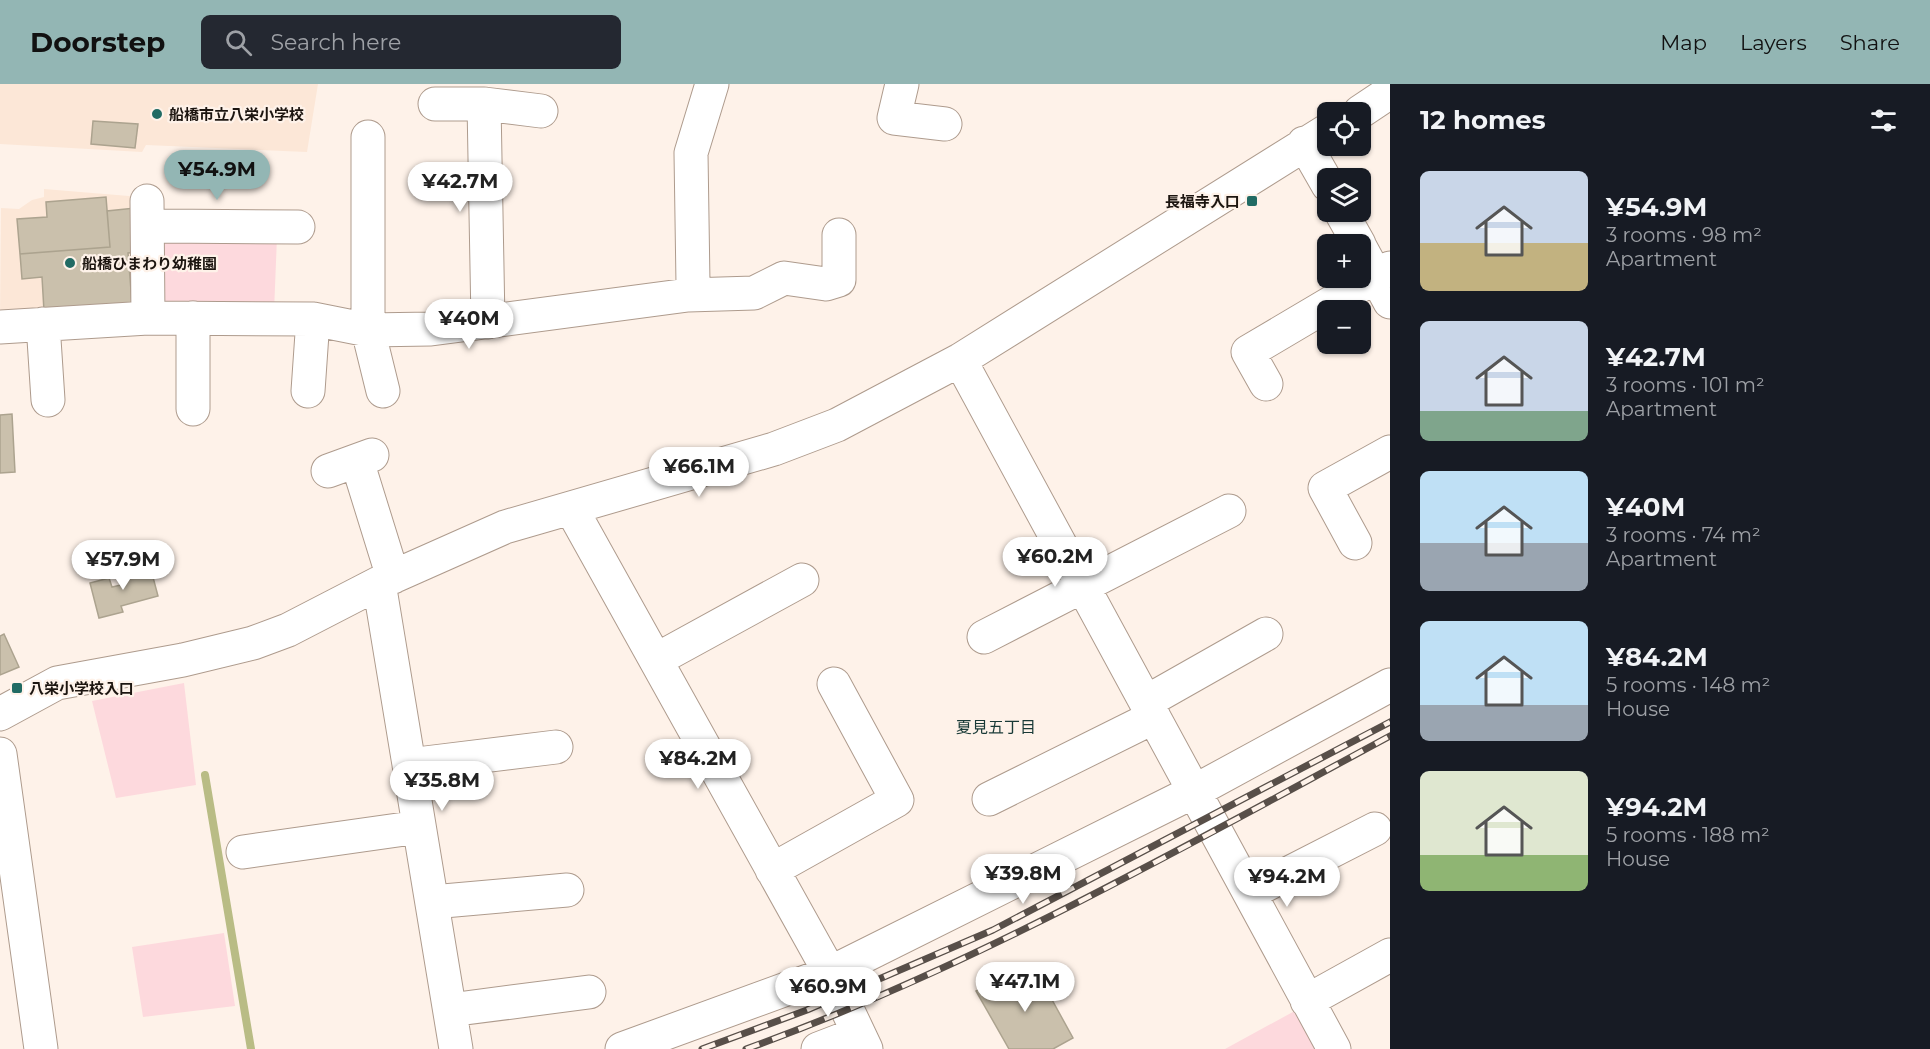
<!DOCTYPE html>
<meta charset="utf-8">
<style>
body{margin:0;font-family:Montserrat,"Noto Sans JP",sans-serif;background:#242831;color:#f1f3f6;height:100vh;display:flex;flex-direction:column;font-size:22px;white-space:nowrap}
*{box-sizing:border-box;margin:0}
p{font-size:20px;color:#9ea1a6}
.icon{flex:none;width:33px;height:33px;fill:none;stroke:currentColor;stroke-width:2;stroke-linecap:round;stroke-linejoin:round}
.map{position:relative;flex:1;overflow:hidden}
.drawer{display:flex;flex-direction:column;background:#171b24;width:540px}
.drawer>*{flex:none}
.buttons{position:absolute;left:1317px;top:18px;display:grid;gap:12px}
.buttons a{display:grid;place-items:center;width:54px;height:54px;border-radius:9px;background:#171b24;box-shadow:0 2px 4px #0004;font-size:30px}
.price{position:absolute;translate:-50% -51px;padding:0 14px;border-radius:21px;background:#fff;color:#222;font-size:20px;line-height:39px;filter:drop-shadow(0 2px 3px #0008)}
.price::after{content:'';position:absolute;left:50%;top:36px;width:18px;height:14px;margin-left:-9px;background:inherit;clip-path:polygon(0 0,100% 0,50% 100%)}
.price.current{background:#93b6b4;color:#111}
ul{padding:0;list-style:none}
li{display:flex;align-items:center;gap:18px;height:150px;padding:0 30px}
li span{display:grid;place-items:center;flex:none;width:168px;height:120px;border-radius:9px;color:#555}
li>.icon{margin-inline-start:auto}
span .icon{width:72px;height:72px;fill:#fffc;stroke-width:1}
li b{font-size:26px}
h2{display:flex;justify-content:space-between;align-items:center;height:72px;padding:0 30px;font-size:26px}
header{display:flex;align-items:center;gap:36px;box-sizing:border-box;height:84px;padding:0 30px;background:#93b6b4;color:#111}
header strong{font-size:28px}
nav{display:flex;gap:33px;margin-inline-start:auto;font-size:21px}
.search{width:420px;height:54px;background:#242831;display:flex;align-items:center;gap:15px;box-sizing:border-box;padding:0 21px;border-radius:9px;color:#9ea1a6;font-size:22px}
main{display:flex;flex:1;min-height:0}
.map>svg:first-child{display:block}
</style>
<header>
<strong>Doorstep</strong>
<div class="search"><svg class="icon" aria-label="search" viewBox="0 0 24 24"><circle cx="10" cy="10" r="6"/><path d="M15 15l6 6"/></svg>Search here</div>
<nav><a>Map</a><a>Layers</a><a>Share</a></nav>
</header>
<main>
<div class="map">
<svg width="1390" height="965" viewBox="0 0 1390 965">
<rect width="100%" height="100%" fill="#fef2e9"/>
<path fill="#fce7d7" d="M 0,0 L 318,0 L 307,68 L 146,61 L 142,68 L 0,60 Z
M 44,105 L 141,113 L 140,216 L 0,237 L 1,124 L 19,125 L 32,116 L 44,113 Z"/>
<path fill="#fdd9dd" d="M 277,153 L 274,228 L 161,224 L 154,157 Z
M 184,599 L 196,701 L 116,714 L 92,617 Z
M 224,849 L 235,922 L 143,933 L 132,863 Z
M 1302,923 L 1324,965 L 1225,965 Z"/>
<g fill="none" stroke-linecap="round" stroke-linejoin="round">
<path stroke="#b9bc85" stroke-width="8" d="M 205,691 L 251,965"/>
</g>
<path fill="#cac0ac" stroke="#aca38f" stroke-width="1.5" d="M 93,37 L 138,40 L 135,64 L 91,60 Z
M 106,113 L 110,163 L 20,170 L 17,135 L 47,133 L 46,118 Z
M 135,124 L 139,168 L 128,169 L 132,219 L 44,227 L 42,193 L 22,195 L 20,170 L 110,163 L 107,127 Z
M 12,330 L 15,388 L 0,389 L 0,331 Z
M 150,482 L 158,512 L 121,522 L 123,528 L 99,534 L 90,499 L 109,494 L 112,503 L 121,501 L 119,490 Z
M 4,550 L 19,583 L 0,591 L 0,552 Z
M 1034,883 L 1073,954 L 1053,965 L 1009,965 L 976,907 L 1003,892 L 1006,898 Z"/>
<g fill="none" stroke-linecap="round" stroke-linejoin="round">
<defs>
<path id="minor" d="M 902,0 L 894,34 L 945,40
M 435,20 L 484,20 L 541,27
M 484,20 L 488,238
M 1360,28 L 1390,8
M 368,53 L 368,246 L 383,307
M 1304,59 L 1328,101
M 147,117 L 148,234
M 1341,128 L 1359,160
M 148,147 L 160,142 L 298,143
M 1360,163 L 1390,218
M 688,211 L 754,209 L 784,194 L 826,200 L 839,196 L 839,151
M 193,234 L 193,325
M 43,240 L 48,316
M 0,243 L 148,234 L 313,235 L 368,246 L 431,245 L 688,211 L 693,200 L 691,69 L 712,0
M 960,276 L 1334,965
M 1266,300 L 1248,268 L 1390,184
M 308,307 L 313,235
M 357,377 L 393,493
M 328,387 L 372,371
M 571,424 L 830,889 L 866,965
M 1355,459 L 1325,404 L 1390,368
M 379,499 L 456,965
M 984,553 L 1229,427
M 656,576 L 802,496
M 1146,618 L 1266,550
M 0,630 L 57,599 L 183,576 L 253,559 L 288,546 L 379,499 L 505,443 L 774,365 L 837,341 L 960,276 L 1328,46
M 0,670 L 41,965
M 409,681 L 556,663
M 989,715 L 1154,633
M 243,768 L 419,743
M 772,786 L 897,716 L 834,600
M 1250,809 L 1375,745
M 432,818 L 567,806
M 1307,917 L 1390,871
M 450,926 L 589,908
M 622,965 L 830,889 L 1195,707 L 1390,601
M 818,965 L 857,950 L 859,965"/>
</defs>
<use href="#minor" stroke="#ae9b8d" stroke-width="35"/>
<use href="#minor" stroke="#fff" stroke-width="33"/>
<defs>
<path id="rail" d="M 702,965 L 807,926 L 993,846 L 1390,638
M 746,965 C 971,884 1180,765 1390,652"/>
</defs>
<use href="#rail" stroke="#584f49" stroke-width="7"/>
<use href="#rail" stroke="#fef2e9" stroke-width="4.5" stroke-dasharray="14" stroke-linecap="butt"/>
</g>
<g fill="#216b64" stroke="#fef2e9" stroke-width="2">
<circle cx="157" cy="30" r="6"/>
<rect x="1246" y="111" width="12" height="12" rx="3"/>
<circle cx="70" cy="179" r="6"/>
<rect x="11" y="598" width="12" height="12" rx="3"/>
</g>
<g text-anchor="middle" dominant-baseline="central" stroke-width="4.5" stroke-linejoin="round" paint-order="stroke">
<g font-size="15" font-weight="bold" fill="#1c1510" stroke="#fef2e9" text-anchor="start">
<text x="169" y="30">船橋市立八栄小学校</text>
<text x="1240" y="117" text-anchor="end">長福寺入口</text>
<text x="82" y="179">船橋ひまわり幼稚園</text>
<text x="29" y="604">八栄小学校入口</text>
</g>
<g font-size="16" fill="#193a37" stroke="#fef2e9">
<text x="996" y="643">夏見五丁目</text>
</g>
</g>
</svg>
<div class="buttons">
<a><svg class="icon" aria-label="locate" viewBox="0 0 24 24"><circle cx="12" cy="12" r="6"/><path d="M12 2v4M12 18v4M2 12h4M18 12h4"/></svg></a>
<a><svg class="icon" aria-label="layers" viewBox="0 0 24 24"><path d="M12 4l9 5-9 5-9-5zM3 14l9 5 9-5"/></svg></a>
<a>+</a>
<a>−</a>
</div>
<b class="price current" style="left:217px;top:117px">¥54.9M</b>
<b class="price" style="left:460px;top:129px">¥42.7M</b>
<b class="price" style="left:469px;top:266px">¥40M</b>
<b class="price" style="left:699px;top:414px">¥66.1M</b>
<b class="price" style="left:1055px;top:504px">¥60.2M</b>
<b class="price" style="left:123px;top:507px">¥57.9M</b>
<b class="price" style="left:698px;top:706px">¥84.2M</b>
<b class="price" style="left:442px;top:728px">¥35.8M</b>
<b class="price" style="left:1023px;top:821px">¥39.8M</b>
<b class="price" style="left:1287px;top:824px">¥94.2M</b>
<b class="price" style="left:1025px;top:929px">¥47.1M</b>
<b class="price" style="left:828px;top:934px">¥60.9M</b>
</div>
<section class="drawer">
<h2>12 homes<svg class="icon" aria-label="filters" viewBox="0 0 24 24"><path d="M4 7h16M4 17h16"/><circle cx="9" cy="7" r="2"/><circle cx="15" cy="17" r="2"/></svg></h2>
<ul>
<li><span style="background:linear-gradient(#c9d6e8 60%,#c2b280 0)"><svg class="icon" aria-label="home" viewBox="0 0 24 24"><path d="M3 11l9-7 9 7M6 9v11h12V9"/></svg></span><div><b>¥54.9M</b><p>3 rooms · 98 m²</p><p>Apartment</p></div></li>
<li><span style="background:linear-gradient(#c9d6e8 75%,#7fa58c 0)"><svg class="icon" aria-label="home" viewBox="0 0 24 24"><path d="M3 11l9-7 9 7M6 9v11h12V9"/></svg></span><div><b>¥42.7M</b><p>3 rooms · 101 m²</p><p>Apartment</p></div></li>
<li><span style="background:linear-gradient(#bfe0f5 60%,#9aa5b1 0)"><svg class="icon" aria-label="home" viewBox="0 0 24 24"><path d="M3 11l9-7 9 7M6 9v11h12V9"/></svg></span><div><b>¥40M</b><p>3 rooms · 74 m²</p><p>Apartment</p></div></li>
<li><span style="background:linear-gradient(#bfe0f5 70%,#9aa5b1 0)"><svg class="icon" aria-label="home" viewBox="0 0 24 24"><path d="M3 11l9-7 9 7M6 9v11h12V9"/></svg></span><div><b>¥84.2M</b><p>5 rooms · 148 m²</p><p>House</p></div></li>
<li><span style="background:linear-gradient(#dfe7d0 70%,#8fb573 0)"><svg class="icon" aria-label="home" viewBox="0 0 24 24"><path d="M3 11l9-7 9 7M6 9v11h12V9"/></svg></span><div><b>¥94.2M</b><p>5 rooms · 188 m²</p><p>House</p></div></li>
</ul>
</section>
</main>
